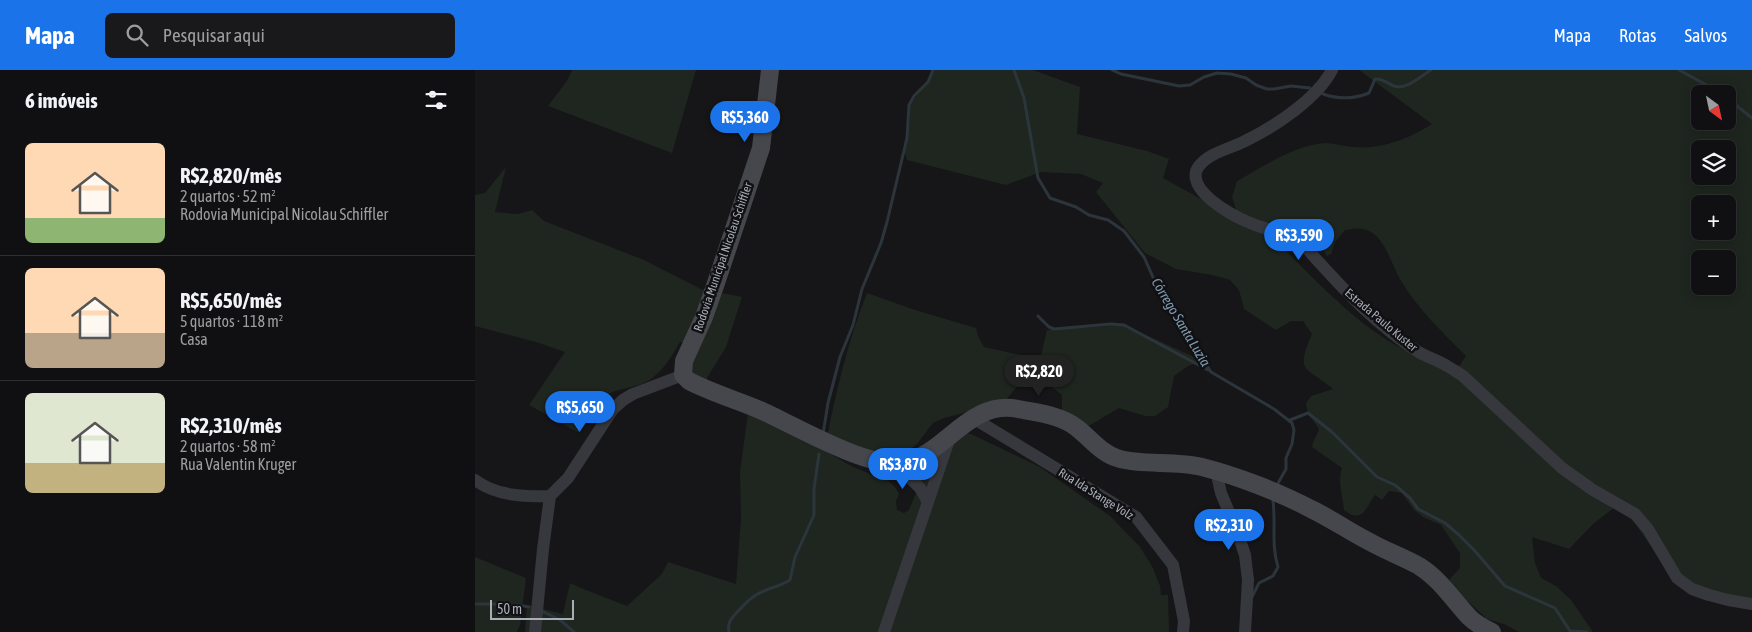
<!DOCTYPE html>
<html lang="pt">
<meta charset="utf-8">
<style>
body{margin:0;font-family:"Asap Condensed",sans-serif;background:#19191b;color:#f1f3f6;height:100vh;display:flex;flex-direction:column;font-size:19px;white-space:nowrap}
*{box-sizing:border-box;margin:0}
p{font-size:16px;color:#9c9d9f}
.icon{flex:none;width:28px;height:28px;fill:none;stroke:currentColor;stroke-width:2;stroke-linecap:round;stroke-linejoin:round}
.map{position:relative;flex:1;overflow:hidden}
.drawer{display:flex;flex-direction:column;background:#101012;width:475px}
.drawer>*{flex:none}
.needle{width:32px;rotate:147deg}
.buttons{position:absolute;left:1216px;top:15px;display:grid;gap:10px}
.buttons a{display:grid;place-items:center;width:45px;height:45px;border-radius:8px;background:#101012;box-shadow:0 2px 12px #0003,0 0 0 1px #303032;font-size:25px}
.scale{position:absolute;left:15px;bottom:12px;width:84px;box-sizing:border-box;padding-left:5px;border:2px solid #a8adb8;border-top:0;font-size:14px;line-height:18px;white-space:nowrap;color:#a8adb8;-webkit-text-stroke:4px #111113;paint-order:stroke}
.price{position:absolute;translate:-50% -42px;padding:0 11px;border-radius:18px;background:#1a73e8;color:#fff;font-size:16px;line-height:32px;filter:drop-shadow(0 1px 2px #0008)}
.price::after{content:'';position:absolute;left:50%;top:30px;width:15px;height:11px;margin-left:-8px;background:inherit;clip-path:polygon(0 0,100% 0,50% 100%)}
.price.on{background:#222;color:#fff}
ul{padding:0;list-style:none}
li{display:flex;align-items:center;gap:15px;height:125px;padding:0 25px}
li+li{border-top:1px solid #303032}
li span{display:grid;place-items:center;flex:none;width:140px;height:100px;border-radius:8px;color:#555}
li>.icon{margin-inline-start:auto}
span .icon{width:60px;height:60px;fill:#fffc;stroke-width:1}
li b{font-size:21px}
h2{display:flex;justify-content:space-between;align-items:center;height:60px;padding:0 25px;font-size:21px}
header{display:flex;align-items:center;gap:30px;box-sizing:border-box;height:70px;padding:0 25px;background:#1a73e8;color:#fff}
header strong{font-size:24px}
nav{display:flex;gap:28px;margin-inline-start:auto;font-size:18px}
.search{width:350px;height:45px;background:#19191b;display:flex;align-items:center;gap:12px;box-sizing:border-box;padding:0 18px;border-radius:8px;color:#9c9d9f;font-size:19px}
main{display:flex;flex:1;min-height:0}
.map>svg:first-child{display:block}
</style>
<header>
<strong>Mapa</strong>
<div class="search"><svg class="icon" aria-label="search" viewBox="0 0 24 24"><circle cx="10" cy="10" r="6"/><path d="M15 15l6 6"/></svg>Pesquisar aqui</div>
<nav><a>Mapa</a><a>Rotas</a><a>Salvos</a></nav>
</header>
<main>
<section class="drawer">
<h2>6 imóveis<svg class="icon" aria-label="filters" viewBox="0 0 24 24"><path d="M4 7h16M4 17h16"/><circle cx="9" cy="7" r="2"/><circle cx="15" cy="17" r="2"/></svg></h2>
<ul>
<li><span style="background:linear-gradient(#ffd9b3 75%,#8fb573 0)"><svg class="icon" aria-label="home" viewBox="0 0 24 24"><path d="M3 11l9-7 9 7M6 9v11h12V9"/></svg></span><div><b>R$2,820/mês</b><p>2 quartos · 52 m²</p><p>Rodovia Municipal Nicolau Schiffler</p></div></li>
<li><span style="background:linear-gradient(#ffd9b3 65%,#b9a48a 0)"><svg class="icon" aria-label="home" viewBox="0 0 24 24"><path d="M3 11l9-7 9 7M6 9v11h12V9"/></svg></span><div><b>R$5,650/mês</b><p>5 quartos · 118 m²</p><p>Casa</p></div></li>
<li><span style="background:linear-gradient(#dfe7d0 70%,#c2b280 0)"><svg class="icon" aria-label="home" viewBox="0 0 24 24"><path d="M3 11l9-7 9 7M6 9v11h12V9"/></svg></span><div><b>R$2,310/mês</b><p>2 quartos · 58 m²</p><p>Rua Valentin Kruger</p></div></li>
</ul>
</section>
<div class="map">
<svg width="1277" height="562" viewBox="0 0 1277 562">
<rect width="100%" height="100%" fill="#161618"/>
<path fill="#1e261f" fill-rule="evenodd" d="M 97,0 L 221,0 L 197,83 L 73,36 L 92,11 Z
M 458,0 L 558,0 L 605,17 L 602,64 L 672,81 L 694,89 L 688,108 L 737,135 L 761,139 L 757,127 L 762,111 C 787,97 820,75 850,73 C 859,73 868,76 877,77 C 905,80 934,69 957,54 L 884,0 L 1277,0 L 1277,535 L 1252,531 L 1194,503 L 1155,446 L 1140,437 L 1119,453 L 1094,479 L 1057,467 L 1060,493 L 1066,508 L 1081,516 L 1096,530 L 1118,562 L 1044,562 L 1029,554 L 1012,549 L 997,535 L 970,514 L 985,498 L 985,483 L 966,455 L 948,447 L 939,440 L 927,423 L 914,421 L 907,430 L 900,425 C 891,437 888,455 869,440 C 868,425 862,413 867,398 L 837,377 C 838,370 842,366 844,359 C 838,349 832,346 831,333 L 836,326 L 858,319 C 830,295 820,304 837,264 L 828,251 L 816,251 L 801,260 L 769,239 L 764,220 L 755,210 L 737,205 L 701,199 L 670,183 L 621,122 L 628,113 L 606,104 L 566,102 L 531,115 L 432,90 C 431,85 429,81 429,77 C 429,63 438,56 433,39 C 441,25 452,15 458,0 ZM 1225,24 L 1252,24 L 1252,51 L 1225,51 ZM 1225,79 L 1252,79 L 1252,106 L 1225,106 ZM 1225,134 L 1252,134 L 1252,161 L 1225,161 ZM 830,156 L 852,186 L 856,184 L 860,172 L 870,160 C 881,158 890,157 899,164 C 913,176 917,196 926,211 C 943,239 968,263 991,286 L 983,298 C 965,292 945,287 928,279 C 885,257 846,216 812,182 L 817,157 ZM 1225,189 L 1252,189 L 1252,216 L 1225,216 Z
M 31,97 L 20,142 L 43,144 L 57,140 L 69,151 L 169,190 L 226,219 L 267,227 L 251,277 L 232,308 L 232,318 C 214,303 215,294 214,272 L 205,272 C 196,288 184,308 166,314 C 156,318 141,319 132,325 C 121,334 112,351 104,363 L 54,335 L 90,282 L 61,272 L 0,256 L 0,125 L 10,123 Z
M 392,223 L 440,240 L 501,258 L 503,266 L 509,277 L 555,287 L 555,295 L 541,318 L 528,333 L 500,341 L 488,343 L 469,348 L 458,353 L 442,374 L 421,390 L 351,373 C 361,321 373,271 392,223 Z
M 649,255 L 728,291 L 713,296 L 699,306 L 693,337 L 680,346 L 670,346 L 644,338 L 612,357 L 587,344 L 587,325 L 557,302 L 565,290 L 572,260 Z
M 273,343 L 349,380 L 378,397 L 413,411 L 420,417 L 424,424 L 421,431 L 422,440 L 429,443 L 434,440 L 442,421 L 446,395 L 473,360 L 496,364 L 565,397 L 635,446 L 665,477 L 677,496 L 685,516 L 686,525 L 693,525 L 694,562 L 50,562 L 52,535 L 88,544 L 95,513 L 111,520 L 152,536 L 187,504 L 193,492 L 261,514 L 266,449 L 265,402 Z
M 0,487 L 51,508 L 45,555 L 42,562 L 0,562 Z"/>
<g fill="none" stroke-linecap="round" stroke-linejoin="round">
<path stroke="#2c353c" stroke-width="3" d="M 539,0 L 549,28 L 563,108 L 575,128 L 601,137 L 614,145 L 633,150 L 649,161 L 669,187 L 681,214 L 736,302 L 799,339 L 817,353 L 819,360 L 817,374 L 811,388 L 811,399 L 802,415
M 637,0 L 646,4 L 704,16 L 715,15 L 729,7 L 742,3 L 756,4 L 771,8 L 781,15 L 792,19 L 799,19 L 816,16 L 835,18
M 1204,0 L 1248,24
M 848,24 C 862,29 879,29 894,23 L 900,9 C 907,8 912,13 919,16 C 932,20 946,6 956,0
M 1252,28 L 1277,48
M 563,246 L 574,257 L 579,259 L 636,254 L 649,255 L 733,300
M 815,350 L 833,343 L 857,362 L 902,407 L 920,415 L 935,428 L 943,439 L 970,453 L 984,465 L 1000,481 L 1030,516 L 1080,538 L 1095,561 L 1112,562
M 348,364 L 353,333 L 365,287 L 378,255 L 387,219 L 406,173 L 412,152 L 432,68 L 434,35 L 439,26 L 453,12 L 458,0
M 777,527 L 784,513 L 798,506 L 803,497 C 796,475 801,454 798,431
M 0,534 L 23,534 L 36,537 L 43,535 L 54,537
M 67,541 L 85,550 L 99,562
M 254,562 C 252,552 257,548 263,541 C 269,535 274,529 281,525 C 292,518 304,517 315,510 L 320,487 L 339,445 L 339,419 L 344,384"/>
<path stroke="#37383d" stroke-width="12" d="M 857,0 C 842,29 799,57 770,71 C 755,79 735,82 724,96 C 707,118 757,146 773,152 C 790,160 810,162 826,173 C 832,177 836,184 841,189 C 856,205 870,221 886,236 C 903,252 922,268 942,281 C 951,287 963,290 972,296 C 978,299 983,303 988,306 L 1087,398 L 1118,420 L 1160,444 L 1173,459 L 1202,508 L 1217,519 L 1234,525 L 1253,530 L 1277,534
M 498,348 L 661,447 L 698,495 L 709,551 L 708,562
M 421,394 L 445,418 L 453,432
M 741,401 L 746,423 L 763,464 L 770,485 L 773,510 L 770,562
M 0,410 C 22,426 49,427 75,426 L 93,408 L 138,339 L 148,330 L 158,324 L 208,305
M 60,562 L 68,479 L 75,426
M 409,562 L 476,364"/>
<path stroke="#45474d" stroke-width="18" d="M 295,0 L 286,78 L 241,213 L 229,247 L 209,291 L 208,305 L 214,311 C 237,323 262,330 285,340 C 319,355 393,399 428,393 C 470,385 494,329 543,339 C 563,343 586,345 602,358 C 615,368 626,383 642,388 C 666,396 700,390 727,397 C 762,406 804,422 836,439 C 857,449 875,462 895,472 C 911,481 928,487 944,496 C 965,509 978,530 994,547 C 1001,554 1009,558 1017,562"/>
</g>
<g text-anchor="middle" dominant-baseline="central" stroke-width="5" stroke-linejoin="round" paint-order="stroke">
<g font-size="12" fill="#a8adb8" stroke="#111113">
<text transform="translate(248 187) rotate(-71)">Rodovia Municipal Nicolau Schiffler</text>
<text transform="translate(906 250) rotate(40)">Estrada Paulo Kuster</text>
<text transform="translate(621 424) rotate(32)">Rua Ida Stange Volz</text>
</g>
<g font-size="14" font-style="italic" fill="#7f9bb3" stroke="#111113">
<text transform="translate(706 252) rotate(59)">Córrego Santa Luzia</text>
</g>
</g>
</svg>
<div class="buttons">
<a><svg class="needle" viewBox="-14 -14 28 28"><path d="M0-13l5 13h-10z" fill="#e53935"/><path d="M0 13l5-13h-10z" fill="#9c9d9f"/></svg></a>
<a><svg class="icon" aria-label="layers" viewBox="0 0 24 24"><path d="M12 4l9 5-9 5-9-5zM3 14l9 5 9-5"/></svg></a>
<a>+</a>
<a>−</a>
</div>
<div class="scale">50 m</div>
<b class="price" style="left:270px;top:73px">R$5,360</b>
<b class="price" style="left:824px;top:191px">R$3,590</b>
<b class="price on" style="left:564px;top:327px">R$2,820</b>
<b class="price" style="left:105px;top:363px">R$5,650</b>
<b class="price" style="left:428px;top:420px">R$3,870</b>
<b class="price" style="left:754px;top:481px">R$2,310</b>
</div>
</main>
